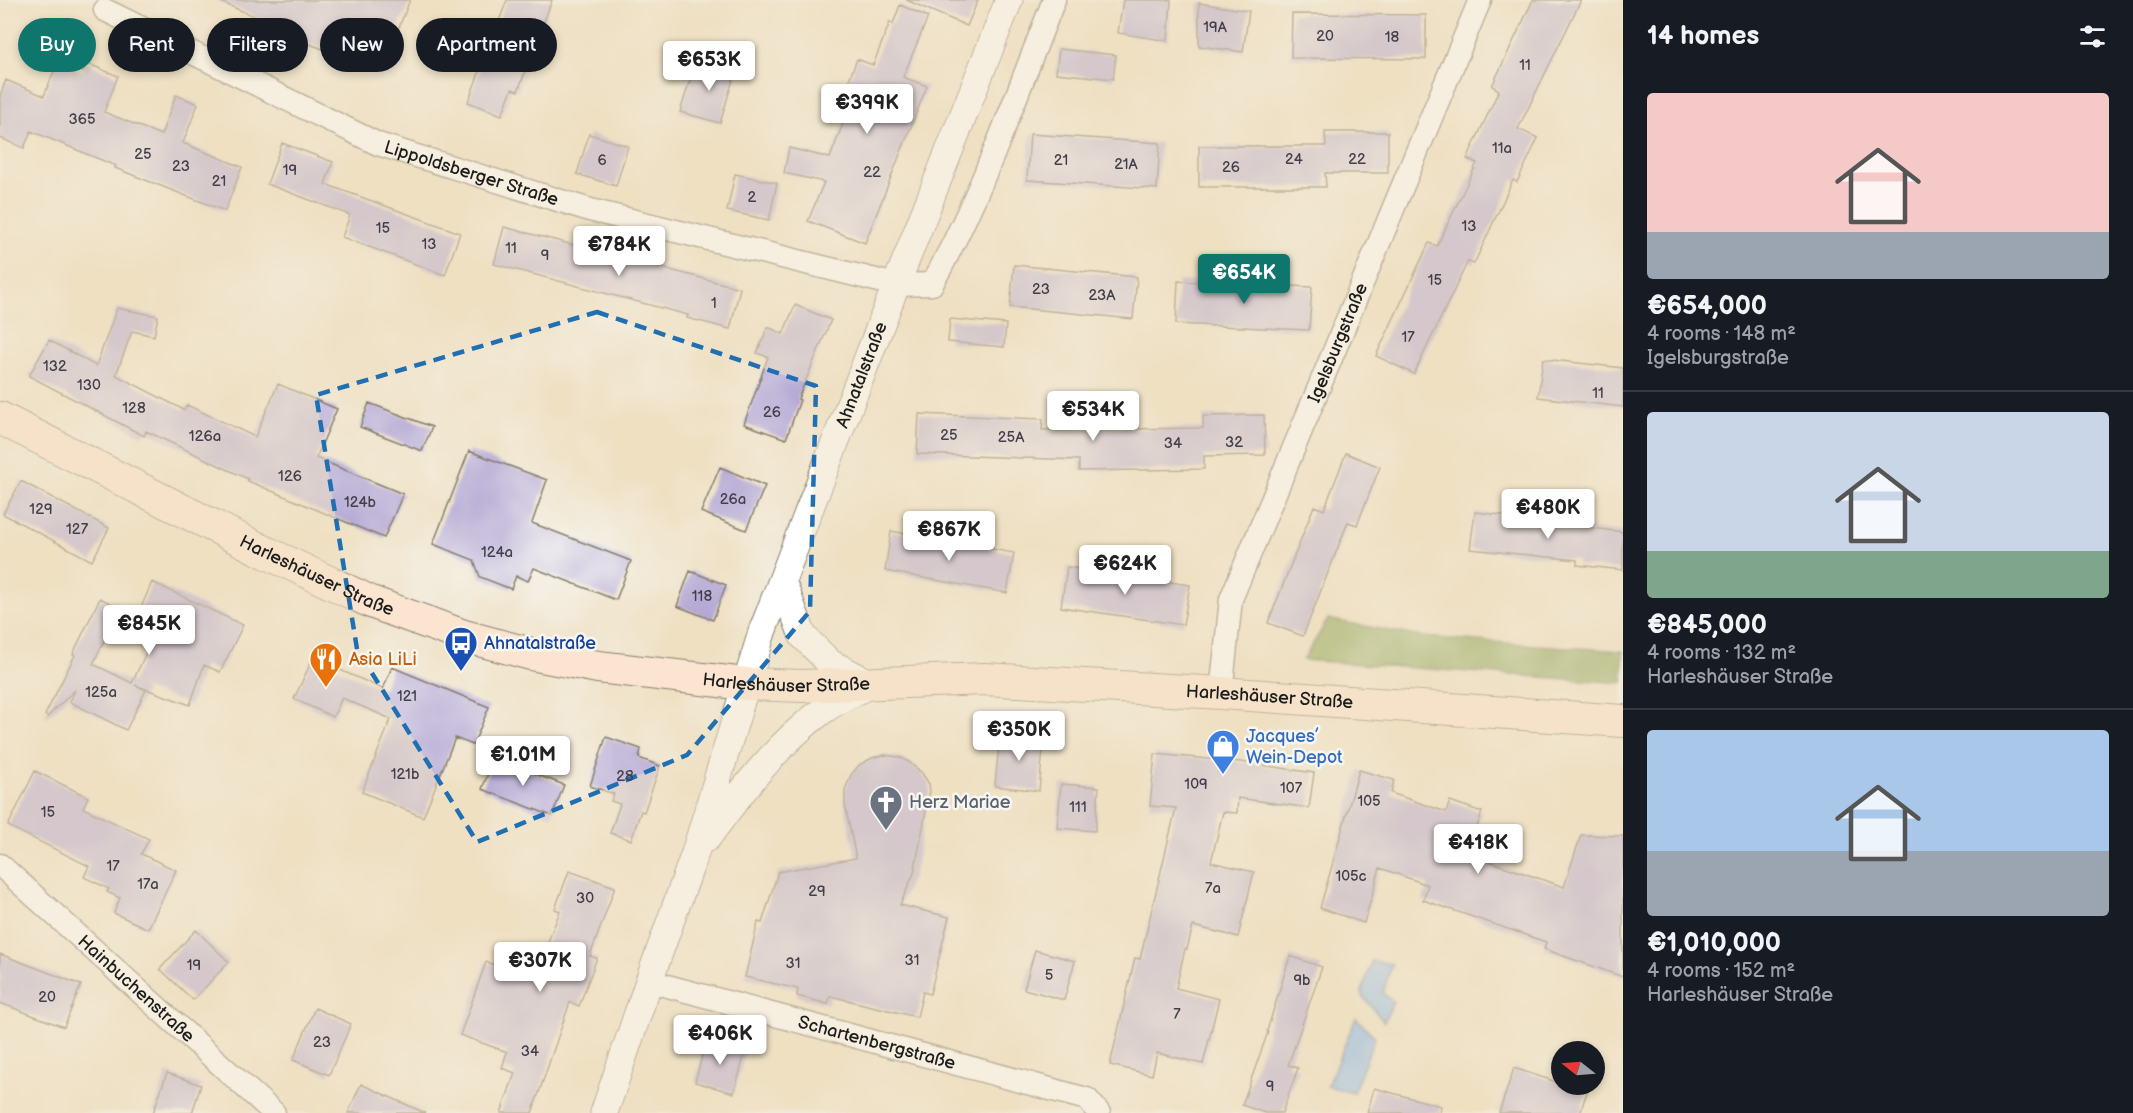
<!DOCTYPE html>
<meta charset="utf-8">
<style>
body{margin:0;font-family:"Balsamiq Sans",sans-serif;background:#242831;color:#f1f3f6;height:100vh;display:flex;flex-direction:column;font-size:22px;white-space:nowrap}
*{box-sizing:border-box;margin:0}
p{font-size:20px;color:#9ea1a6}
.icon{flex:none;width:33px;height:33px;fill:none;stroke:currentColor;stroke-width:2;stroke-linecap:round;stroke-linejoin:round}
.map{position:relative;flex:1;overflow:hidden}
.details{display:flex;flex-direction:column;background:#171b24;width:510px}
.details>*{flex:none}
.hud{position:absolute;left:18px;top:18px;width:570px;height:54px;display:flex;gap:12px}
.needle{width:39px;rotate:287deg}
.controls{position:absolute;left:1551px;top:1041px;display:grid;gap:12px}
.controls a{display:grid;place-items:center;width:54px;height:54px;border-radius:50%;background:#171b24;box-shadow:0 3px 9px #0003;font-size:30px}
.price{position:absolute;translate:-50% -51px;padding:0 14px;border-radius:6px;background:#fff;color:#222;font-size:20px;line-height:39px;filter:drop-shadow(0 2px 3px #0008)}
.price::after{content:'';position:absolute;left:50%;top:36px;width:18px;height:14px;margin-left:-9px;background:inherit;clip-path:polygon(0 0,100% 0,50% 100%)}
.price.current{background:#0f766e;color:#fff}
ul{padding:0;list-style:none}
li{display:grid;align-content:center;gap:12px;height:318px;padding:0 24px}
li+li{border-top:2px solid #363941}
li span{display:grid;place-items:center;height:186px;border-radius:6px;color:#555}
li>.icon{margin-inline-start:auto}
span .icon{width:108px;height:108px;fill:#fffc;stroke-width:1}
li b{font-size:26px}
h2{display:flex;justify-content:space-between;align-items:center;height:72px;padding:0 24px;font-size:26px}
.tag{padding:0 21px;border-radius:27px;background:#171b24;box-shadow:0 3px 9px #0003;font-size:21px;line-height:54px}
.tag.current{background:#0f766e;color:#fff}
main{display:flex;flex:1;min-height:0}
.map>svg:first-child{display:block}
</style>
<main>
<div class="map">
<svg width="1623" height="1113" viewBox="0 0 1623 1113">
<rect width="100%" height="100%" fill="#f6f6f2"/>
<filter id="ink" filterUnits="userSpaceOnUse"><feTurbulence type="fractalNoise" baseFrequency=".0167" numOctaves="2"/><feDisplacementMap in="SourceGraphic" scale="12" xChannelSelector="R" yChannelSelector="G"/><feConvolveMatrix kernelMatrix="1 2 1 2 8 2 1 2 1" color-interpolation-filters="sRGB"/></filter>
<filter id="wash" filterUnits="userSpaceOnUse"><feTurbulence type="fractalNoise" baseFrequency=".008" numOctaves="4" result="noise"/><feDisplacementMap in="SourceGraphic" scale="24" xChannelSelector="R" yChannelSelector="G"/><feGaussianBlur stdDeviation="1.35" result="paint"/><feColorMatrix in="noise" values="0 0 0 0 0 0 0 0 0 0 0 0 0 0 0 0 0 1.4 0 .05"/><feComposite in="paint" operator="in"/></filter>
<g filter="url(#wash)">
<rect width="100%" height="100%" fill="#efe0c2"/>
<path fill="#87a456" stroke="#526039" stroke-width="1.5" d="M 1328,619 L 1422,637 L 1623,651 L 1623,683 L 1303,660 Z"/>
<path fill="#83b5ef" stroke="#506886" stroke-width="1.5" d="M 1372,961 L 1392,964 L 1383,993 L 1393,1002 L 1384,1022 L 1361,994 Z
M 1356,1018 L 1375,1037 L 1353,1093 L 1327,1086 Z"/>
<g id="blocks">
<path fill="#b5a9d4" d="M 216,0 L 410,0 L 381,71 L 270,29 L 272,24 Z
M 507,0 L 552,0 L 518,91 L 512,89 L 502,115 L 468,102 Z
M 906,0 L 978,0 L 967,26 Z
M 1123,0 L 1171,0 L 1168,41 L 1118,33 Z
M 1533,0 L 1581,0 L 1518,129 L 1538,138 L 1531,153 L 1517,182 L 1513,180 L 1474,264 L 1468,261 L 1414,374 L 1376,356 L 1429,243 L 1437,246 L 1477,163 L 1467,159 L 1499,90 L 1492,86 Z
M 1199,3 L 1249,11 L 1243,52 L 1199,46 Z
M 900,5 L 928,17 L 903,77 L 927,86 L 865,243 L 808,221 L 824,182 L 784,173 L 789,148 L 830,158 L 850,105 L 841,101 L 857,59 L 873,65 L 890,22 L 893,24 Z
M 1292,14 L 1426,15 L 1426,59 L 1291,58 Z
M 1059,49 L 1116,55 L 1113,79 L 1056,73 Z
M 716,60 L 737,66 L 720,123 L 680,112 L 694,67 L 712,72 Z
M 58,61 L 83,72 L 86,63 L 118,76 L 104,112 L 161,135 L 176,95 L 198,104 L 183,143 L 242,167 L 225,211 L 115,168 L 116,166 L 31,131 L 24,148 L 0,138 L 0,96 L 6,80 L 44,96 Z
M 1325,132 L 1388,132 L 1388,173 L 1325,173 L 1326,187 L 1199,187 L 1199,146 L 1326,146 Z
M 589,134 L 628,146 L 616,186 L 577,174 Z
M 1030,134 L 1160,143 L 1157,189 L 1027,180 Z
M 282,143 L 333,162 L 325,184 L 460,233 L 445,275 L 342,237 L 350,215 L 267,184 Z
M 735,174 L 777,183 L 769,220 L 727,211 Z
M 504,227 L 740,288 L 730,329 L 687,318 L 688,315 L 494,264 Z
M 1014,265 L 1137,277 L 1133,319 L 1010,307 Z
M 1178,281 L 1312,287 L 1309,330 L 1176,324 Z
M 795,305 L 831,320 L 798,399 L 800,400 L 786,439 L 744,424 L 768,357 L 757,353 L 768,327 L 783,334 Z
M 117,308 L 158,316 L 154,336 L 132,331 L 116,375 L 184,410 L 187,405 L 255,437 L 278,384 L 337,409 L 316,458 L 403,494 L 384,538 L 248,481 L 248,479 L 146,431 L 144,436 L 29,376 L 49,340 L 96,366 Z
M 950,319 L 1006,324 L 1004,347 L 948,342 Z
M 1543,359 L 1623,368 L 1623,407 L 1538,397 Z
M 369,403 L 432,427 L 422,451 L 360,427 Z
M 919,414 L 1043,419 L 1042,430 L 1203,428 L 1203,416 L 1264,415 L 1265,455 L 1204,456 L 1204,469 L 1079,471 L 1079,460 L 917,454 Z
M 469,451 L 547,480 L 532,523 L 631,561 L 616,600 L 534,568 L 528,581 L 516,576 L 511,589 L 480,577 L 474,560 L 433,544 Z
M 1346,453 L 1380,467 L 1357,525 L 1348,522 L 1303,636 L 1268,623 L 1314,506 L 1324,510 Z
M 720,467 L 765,486 L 746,530 L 701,512 Z
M 21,481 L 109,528 L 92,561 L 3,514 Z
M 1475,512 L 1583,524 L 1583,527 L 1623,532 L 1623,570 L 1577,565 L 1577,560 L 1470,549 Z
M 891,531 L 1014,553 L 1007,593 L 885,571 Z
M 1067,567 L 1190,585 L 1183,625 L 1061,607 Z
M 690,571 L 726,585 L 713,620 L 677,606 Z
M 152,582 L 243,625 L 220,672 L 204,665 L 190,705 L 135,685 L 146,690 L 126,730 L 70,702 L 75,690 L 47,717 L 45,715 L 75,655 L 73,654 L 100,598 L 120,608 L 93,664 L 132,683 L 152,640 L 131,631 Z
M 313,658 L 383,689 L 392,667 L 489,707 L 473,745 L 455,738 L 423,817 L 362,792 L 391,719 L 342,698 L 333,717 L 294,699 Z
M 1000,733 L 1044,738 L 1039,791 L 995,786 Z
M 606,737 L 641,749 L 639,758 L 660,766 L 644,812 L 641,811 L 631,840 L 610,833 L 620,804 L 611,801 L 614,794 L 590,786 Z
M 1155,754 L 1241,762 L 1314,773 L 1309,808 L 1238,798 L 1237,813 L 1223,812 L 1211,862 L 1254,872 L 1238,937 L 1193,926 L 1187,949 L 1185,949 L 1176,988 L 1219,999 L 1203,1064 L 1157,1053 L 1152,1075 L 1110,1065 L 1135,958 L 1140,959 L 1176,808 L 1150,806 Z
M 884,755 L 899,757 L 909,762 L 922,773 L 929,784 L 930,791 L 914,873 L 900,905 L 949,917 L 930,994 L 923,992 L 917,1017 L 830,996 L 828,1004 L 797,996 L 798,989 L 745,977 L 758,922 L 762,923 L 778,872 L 856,858 L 845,805 L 845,790 L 851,775 L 859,765 L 872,758 Z
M 494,758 L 564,785 L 552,816 L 482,789 Z
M 1359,770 L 1394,780 L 1391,793 L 1446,812 L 1450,801 L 1482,812 L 1468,854 L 1564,887 L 1581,835 L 1623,836 L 1623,977 L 1544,949 L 1546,942 L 1423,900 L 1428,885 L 1380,868 L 1364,923 L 1320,908 Z
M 35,771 L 88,797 L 83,808 L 149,839 L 141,854 L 176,870 L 148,929 L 114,913 L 120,898 L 107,892 L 109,889 L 84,877 L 89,866 L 8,826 Z
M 1061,784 L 1099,787 L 1095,831 L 1057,828 Z
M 569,871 L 615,887 L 590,956 L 597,958 L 579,1006 L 570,1002 L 532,1113 L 501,1113 L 515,1073 L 502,1068 L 507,1052 L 460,1035 L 486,962 L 534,978 L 560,911 L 555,909 Z
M 196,930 L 229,962 L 193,1000 L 160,969 Z
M 1035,950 L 1075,961 L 1064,1000 L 1024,989 Z
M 0,954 L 81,985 L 64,1027 L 0,1003 Z
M 1290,956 L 1322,967 L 1288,1065 L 1298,1068 L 1282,1113 L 1265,1113 L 1242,1105 L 1268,1032 L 1267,1031 Z
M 315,1008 L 351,1024 L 329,1075 L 293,1060 Z
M 707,1038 L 746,1049 L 734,1093 L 695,1082 Z
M 1514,1068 L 1587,1092 L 1580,1113 L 1499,1113 Z
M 167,1073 L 201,1085 L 192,1113 L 153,1113 Z
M 361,1084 L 425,1113 L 348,1113 Z
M 1374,1088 L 1441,1106 L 1440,1113 L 1367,1113 Z"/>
</g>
</g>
<g filter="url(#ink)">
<use href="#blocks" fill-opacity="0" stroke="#867e6f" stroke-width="1.5"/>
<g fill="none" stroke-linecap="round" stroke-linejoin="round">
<defs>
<g id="minor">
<path id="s1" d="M 105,10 L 378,144 L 590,210 L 896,285 L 932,284 C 982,194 1016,95 1054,0"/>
<path id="s2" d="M 1221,693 L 1231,599 L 1480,0"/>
<path id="s3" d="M 0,865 L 274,1113"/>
<path id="s4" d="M 649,981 L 1087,1099 L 1099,1113"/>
</g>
<g id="tertiary">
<path d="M 782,581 L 803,636 L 830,663 L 871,684"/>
<path d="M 707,838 C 741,792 776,745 822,711 C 837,700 855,692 871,684"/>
<path id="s5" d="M 604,1113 L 649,981 L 695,853 L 762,632 L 896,285 L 1009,0"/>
</g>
<g id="secondary">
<path id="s6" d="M 0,418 L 259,549 L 371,602 L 464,636 L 531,654 L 598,667 L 746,684 L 802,686 L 985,679 L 1221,693 L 1623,721"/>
</g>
</defs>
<use href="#minor" stroke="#867e6f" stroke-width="25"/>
<use href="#tertiary" stroke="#867e6f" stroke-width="29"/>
<use href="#secondary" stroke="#867e6f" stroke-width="34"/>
<use href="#minor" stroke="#fff" stroke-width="22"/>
<use href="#tertiary" stroke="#fff" stroke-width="27"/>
<use href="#secondary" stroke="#fce5d0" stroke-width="32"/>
</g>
</g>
<path d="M0 0H1623V1113H0ZM 597,312 L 816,386 L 810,611 L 687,755 L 477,842 L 357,649 L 316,395 Z" fill="#efe0c2" fill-opacity=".55" fill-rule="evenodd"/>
<path fill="none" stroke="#1f6fb2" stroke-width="4.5" stroke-dasharray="12 8" stroke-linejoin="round" d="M 597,312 L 816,386 L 810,611 L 687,755 L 477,842 L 357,649 L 316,395 Z"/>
<defs>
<symbol id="bus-pin" viewBox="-11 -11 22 30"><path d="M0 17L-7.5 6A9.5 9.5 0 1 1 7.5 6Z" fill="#1a4fb4" stroke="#f6f6f2"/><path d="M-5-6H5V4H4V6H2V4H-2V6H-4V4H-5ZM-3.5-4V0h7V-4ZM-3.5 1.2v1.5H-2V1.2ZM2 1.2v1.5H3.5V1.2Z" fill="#fff"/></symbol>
<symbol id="restaurant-pin" viewBox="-11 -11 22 30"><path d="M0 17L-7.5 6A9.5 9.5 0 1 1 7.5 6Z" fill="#e8710a" stroke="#f6f6f2"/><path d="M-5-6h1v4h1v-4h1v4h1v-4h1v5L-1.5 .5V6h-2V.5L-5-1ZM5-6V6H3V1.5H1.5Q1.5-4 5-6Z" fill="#fff"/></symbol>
<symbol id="shop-pin" viewBox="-11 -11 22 30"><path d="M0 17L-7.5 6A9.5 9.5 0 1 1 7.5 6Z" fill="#3f7fe0" stroke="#f6f6f2"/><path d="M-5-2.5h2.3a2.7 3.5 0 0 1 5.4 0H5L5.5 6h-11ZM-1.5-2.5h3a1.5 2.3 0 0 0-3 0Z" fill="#fff"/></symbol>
<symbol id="church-pin" viewBox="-11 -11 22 30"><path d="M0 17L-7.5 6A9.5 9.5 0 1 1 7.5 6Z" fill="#6b7280" stroke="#f6f6f2"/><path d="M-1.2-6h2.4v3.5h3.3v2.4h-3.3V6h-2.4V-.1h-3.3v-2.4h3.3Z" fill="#fff"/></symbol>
</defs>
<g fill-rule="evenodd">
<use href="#bus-pin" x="442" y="624" width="38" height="52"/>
<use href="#restaurant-pin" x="307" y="640" width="38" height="52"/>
<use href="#shop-pin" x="1204" y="727" width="38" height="52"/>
<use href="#church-pin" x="867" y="783" width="38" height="52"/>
</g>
<g text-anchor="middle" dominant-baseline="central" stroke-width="5" stroke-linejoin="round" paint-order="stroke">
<g font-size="15" fill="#423f4a">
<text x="1215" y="27">19A</text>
<text x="1325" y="36">20</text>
<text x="1392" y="37">18</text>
<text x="1525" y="65">11</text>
<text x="82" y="119">365</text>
<text x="1502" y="148">11a</text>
<text x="143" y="154">25</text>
<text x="1294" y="159">24</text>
<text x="1357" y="159">22</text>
<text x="602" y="160">6</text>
<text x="1061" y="160">21</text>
<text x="1126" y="164">21A</text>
<text x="181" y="166">23</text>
<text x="1231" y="167">26</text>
<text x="290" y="170">19</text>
<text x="872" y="172">22</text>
<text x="219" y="181">21</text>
<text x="752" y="197">2</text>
<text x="1469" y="226">13</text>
<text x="383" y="228">15</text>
<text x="429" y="244">13</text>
<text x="511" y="248">11</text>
<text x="545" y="255">9</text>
<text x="1435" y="280">15</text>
<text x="1041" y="289">23</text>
<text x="1102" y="295">23A</text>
<text x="714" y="303">1</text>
<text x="1408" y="337">17</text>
<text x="55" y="366">132</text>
<text x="89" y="385">130</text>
<text x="1598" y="393">11</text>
<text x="134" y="408">128</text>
<text x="772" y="412">26</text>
<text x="949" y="435">25</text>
<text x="205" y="436">126a</text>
<text x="1011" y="437">25A</text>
<text x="1234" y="442">32</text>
<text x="1173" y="443">34</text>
<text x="290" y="476">126</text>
<text x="733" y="499">26a</text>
<text x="360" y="502">124b</text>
<text x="41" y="509">129</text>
<text x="77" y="529">127</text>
<text x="497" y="552">124a</text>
<text x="702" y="596">118</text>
<text x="101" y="692">125a</text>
<text x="407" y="696">121</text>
<text x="405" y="774">121b</text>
<text x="625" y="776">28</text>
<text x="1196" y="784">109</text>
<text x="1291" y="788">107</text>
<text x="1369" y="801">105</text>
<text x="1078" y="807">111</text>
<text x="48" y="812">15</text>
<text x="113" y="866">17</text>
<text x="1351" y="876">105c</text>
<text x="148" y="884">17a</text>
<text x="1213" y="888">7a</text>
<text x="817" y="891">29</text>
<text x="585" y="898">30</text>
<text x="912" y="960">31</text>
<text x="793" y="963">31</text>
<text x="194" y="965">19</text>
<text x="1049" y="975">5</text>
<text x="1302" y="980">9b</text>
<text x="47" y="997">20</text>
<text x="1177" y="1014">7</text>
<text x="322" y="1042">23</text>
<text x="530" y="1051">34</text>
<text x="1270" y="1086">9</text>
</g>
<g font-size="18" fill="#1c1c1c" stroke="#f6f6f2">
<text stroke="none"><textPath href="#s1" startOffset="402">Lippoldsberger Straße</textPath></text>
<text stroke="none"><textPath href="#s2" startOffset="372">Igelsburgstraße</textPath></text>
<text stroke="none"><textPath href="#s5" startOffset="782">Ahnatalstraße</textPath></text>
<text stroke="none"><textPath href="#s6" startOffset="354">Harleshäuser Straße</textPath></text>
<text stroke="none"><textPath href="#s6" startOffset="840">Harleshäuser Straße</textPath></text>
<text stroke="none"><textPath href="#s6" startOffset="1324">Harleshäuser Straße</textPath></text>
<text stroke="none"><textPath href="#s3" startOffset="184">Hainbuchenstraße</textPath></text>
<text stroke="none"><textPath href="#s4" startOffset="236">Schartenbergstraße</textPath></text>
</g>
<g font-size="18" fill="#164399" stroke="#f6f6f2" text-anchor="start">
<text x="484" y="643">Ahnatalstraße</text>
</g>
<g font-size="18" fill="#c56008" stroke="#f6f6f2" text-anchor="start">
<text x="349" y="659">Asia LiLi</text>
</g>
<g font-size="18" fill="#366cbe" stroke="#f6f6f2" text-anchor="start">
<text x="1246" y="736">Jacques’<tspan x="1246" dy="21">Wein-Depot</tspan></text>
</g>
<g font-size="18" fill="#5b616d" stroke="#f6f6f2" text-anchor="start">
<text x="909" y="802">Herz Mariae</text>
</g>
</g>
</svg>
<div class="controls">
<a><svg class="needle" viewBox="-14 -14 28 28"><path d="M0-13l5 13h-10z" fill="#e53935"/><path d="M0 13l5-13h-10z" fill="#9ea1a6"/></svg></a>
</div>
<b class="price" style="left:709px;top:92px">€653K</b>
<b class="price" style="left:867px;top:135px">€399K</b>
<b class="price" style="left:619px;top:277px">€784K</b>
<b class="price current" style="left:1244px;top:305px">€654K</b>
<b class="price" style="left:1093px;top:442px">€534K</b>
<b class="price" style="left:1548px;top:540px">€480K</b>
<b class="price" style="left:949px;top:562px">€867K</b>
<b class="price" style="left:1125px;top:596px">€624K</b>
<b class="price" style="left:149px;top:656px">€845K</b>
<b class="price" style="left:1019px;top:762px">€350K</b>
<b class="price" style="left:523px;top:787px">€1.01M</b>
<b class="price" style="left:1478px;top:875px">€418K</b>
<b class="price" style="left:540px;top:993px">€307K</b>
<b class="price" style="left:720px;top:1066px">€406K</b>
<div class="hud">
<a class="tag current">Buy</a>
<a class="tag">Rent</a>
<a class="tag">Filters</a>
<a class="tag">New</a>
<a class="tag">Apartment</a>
</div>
</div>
<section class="details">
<h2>14 homes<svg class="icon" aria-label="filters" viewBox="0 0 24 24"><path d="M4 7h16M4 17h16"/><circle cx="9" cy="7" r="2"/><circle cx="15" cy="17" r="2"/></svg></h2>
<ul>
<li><span style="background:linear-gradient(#f6c9c9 75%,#9aa5b1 0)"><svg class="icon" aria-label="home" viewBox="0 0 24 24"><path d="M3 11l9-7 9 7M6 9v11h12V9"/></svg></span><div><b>€654,000</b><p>4 rooms · 148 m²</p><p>Igelsburgstraße</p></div></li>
<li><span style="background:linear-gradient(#c9d6e8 75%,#7fa58c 0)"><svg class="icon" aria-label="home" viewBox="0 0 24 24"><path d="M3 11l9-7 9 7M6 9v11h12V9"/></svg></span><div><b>€845,000</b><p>4 rooms · 132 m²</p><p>Harleshäuser Straße</p></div></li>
<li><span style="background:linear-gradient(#a9c7e8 65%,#9aa5b1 0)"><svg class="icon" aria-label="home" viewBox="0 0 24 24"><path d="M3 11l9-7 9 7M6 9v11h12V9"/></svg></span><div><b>€1,010,000</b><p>4 rooms · 152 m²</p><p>Harleshäuser Straße</p></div></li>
</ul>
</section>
</main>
